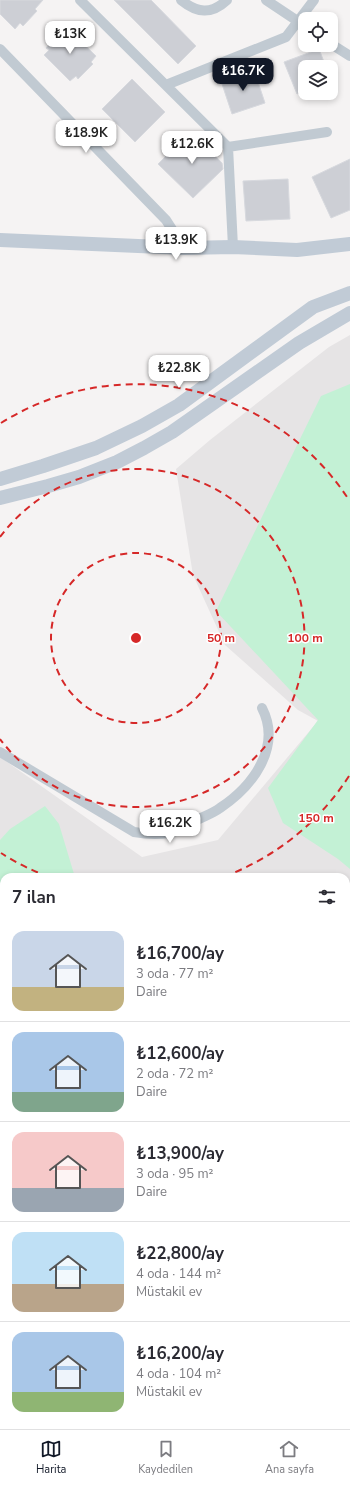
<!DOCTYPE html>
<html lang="tr">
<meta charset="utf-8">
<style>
body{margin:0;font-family:"Nunito Sans",sans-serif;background:#f2f2f3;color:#2b2b33;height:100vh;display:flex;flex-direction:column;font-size:15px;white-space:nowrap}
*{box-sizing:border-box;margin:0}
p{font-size:13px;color:#7c7c81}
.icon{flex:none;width:22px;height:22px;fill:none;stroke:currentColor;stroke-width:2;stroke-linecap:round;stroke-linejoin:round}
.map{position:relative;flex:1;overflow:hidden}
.side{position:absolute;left:0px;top:873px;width:350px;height:556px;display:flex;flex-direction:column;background:#fff;border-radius:12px 12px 0 0;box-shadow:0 2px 6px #0003}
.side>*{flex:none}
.controls{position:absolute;left:298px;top:12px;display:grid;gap:8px}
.controls a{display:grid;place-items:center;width:40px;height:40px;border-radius:8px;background:#fff;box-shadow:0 2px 6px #0003;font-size:20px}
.price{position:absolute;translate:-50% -34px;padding:0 9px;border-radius:8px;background:#fff;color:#222;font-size:13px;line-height:26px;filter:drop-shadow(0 1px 2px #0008)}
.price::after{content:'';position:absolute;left:50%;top:24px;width:12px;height:9px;margin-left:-6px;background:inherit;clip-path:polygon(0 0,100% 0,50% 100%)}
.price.on{background:#111827;color:#fff}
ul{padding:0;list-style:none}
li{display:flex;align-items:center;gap:12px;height:100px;padding:0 12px}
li+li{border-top:1px solid #e1e1e2}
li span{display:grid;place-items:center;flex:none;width:112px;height:80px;border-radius:12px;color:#555}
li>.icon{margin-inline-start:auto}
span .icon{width:48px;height:48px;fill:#fffc;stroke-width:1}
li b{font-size:17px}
h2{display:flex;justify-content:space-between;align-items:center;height:48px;padding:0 12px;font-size:17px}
.dock{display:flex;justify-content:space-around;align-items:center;height:56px;border-top:1px solid #e1e1e2;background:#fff;font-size:11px;color:#7c7c81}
.dock a{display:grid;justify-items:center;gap:2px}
.dock .on{color:#111827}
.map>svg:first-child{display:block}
</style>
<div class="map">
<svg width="350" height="1429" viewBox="0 0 350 1429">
<rect width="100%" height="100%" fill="#f5f3f3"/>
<path fill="#e6e4e5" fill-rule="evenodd" d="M 350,335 L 350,1429 L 0,1429 L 0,757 L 142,857 L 218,840 L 318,721 L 298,710 L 225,645 L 193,575 L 176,469 L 210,440 L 329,347 ZM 4,877 L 346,877 L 346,1425 L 4,1425 Z"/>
<path fill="#c3f1d5" d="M 350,384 L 350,869 L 338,859 L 283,823 L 268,788 L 318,720 L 216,611 L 321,396 Z
M 45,806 L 59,824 L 74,874 L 73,877 L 4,877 L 4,1054 L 0,1058 L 0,840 L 10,829 Z
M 346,989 L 350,994 L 350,1098 L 346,1100 Z
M 0,1125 L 4,1131 L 4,1315 L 2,1315 L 0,1308 Z"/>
<path fill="#cdcfd5" stroke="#d7d9de" d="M 0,0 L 43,0 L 35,9 L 37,11 L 23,26 L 20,23 L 15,29 L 0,14 Z
M 114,0 L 151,0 L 196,46 L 178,64 Z
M 68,29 L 96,56 L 91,62 L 93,64 L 78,79 L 76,76 L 70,81 L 44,55 L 49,50 L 46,48 L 60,32 L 63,35 Z
M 319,49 L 326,67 L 305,67 L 305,91 L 297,94 L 284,62 Z
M 254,70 L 265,103 L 232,114 L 221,81 Z
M 132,79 L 165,112 L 135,142 L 102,109 Z
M 191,131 L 222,163 L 223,169 L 193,198 L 158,164 Z
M 350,159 L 350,210 L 331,218 L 312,177 Z
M 288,179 L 290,219 L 246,221 L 243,181 Z"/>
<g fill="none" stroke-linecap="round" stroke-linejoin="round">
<path stroke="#c1cad2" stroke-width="10" d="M 80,0 L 228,147 L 327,132
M 181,0 C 197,13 211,15 227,0
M 266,0 L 305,26
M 331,44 L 350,56
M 0,49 L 166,220 L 184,248
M 166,85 L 286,37 L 314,0
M 228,147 L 233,247
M 0,752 L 134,832 C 145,834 156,835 168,833 C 178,831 186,826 195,821 C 204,816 212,814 220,808 C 253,786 282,747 262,708"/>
<path stroke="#c1cbd6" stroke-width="14" d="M 0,240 L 184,248 L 233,247 L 297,250 L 350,244
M 0,479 L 43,466 L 96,448 L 142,426 L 179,405 L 313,307 L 350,293
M 0,498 L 48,486 L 79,477 L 117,462 L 144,448 L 172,432 L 299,343 L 350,313"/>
</g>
<g fill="none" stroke="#d62828" stroke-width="2" stroke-dasharray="7 5">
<circle cx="136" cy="638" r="85"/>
<path d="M0 537A169 169 0 1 1 0 739"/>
<path d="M349 776A254 254 0 0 1 223 877M49 877A254 254 0 0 1 1 853M1 423A254 254 0 0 1 349 500"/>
</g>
<circle cx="136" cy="638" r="6" fill="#d62828" stroke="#fff" stroke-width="2"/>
<g font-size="12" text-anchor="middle" font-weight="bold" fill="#d62828" stroke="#fff" stroke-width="3" stroke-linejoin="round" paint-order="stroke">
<text x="221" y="642">50 m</text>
<text x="305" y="642">100 m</text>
<text x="316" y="822">150 m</text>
</g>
</svg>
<div class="controls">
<a><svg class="icon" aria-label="locate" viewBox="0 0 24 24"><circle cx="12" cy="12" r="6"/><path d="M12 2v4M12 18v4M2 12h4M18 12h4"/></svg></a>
<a><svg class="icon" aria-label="layers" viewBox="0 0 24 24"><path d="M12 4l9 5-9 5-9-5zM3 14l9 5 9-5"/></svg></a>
</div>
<b class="price" style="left:70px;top:55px">₺13K</b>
<b class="price on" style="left:243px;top:92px">₺16.7K</b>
<b class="price" style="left:86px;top:154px">₺18.9K</b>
<b class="price" style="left:192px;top:165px">₺12.6K</b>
<b class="price" style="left:176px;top:261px">₺13.9K</b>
<b class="price" style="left:179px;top:389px">₺22.8K</b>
<b class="price" style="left:170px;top:844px">₺16.2K</b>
<section class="side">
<h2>7 ilan<svg class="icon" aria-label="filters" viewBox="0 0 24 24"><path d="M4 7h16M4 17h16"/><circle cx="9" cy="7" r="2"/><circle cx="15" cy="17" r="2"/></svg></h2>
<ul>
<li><span style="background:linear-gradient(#c9d6e8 70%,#c2b280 0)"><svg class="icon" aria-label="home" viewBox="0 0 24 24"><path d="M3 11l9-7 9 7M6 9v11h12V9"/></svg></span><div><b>₺16,700/ay</b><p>3 oda · 77 m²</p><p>Daire</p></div></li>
<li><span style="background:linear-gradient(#a9c7e8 75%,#7fa58c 0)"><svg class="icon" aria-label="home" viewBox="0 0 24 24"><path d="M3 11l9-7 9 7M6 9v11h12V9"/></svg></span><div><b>₺12,600/ay</b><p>2 oda · 72 m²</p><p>Daire</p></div></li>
<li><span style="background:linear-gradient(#f6c9c9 70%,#9aa5b1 0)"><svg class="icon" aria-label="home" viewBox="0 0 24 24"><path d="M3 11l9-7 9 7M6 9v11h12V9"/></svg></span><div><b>₺13,900/ay</b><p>3 oda · 95 m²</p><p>Daire</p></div></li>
<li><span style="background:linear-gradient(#bfe0f5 65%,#b9a48a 0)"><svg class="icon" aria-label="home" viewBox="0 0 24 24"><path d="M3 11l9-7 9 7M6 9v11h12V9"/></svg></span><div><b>₺22,800/ay</b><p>4 oda · 144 m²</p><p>Müstakil ev</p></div></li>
<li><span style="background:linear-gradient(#a9c7e8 75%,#8fb573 0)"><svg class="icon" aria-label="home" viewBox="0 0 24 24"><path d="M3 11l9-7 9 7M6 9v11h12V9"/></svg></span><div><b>₺16,200/ay</b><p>4 oda · 104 m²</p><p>Müstakil ev</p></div></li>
</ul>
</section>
</div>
<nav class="dock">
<a class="on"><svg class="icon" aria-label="map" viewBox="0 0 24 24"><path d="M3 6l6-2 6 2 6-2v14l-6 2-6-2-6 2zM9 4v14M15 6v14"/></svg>Harita</a>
<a><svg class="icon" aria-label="saved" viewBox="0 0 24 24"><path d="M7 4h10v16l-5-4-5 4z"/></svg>Kaydedilen</a>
<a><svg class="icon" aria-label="home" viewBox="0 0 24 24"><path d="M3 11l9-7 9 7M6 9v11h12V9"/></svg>Ana sayfa</a>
</nav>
